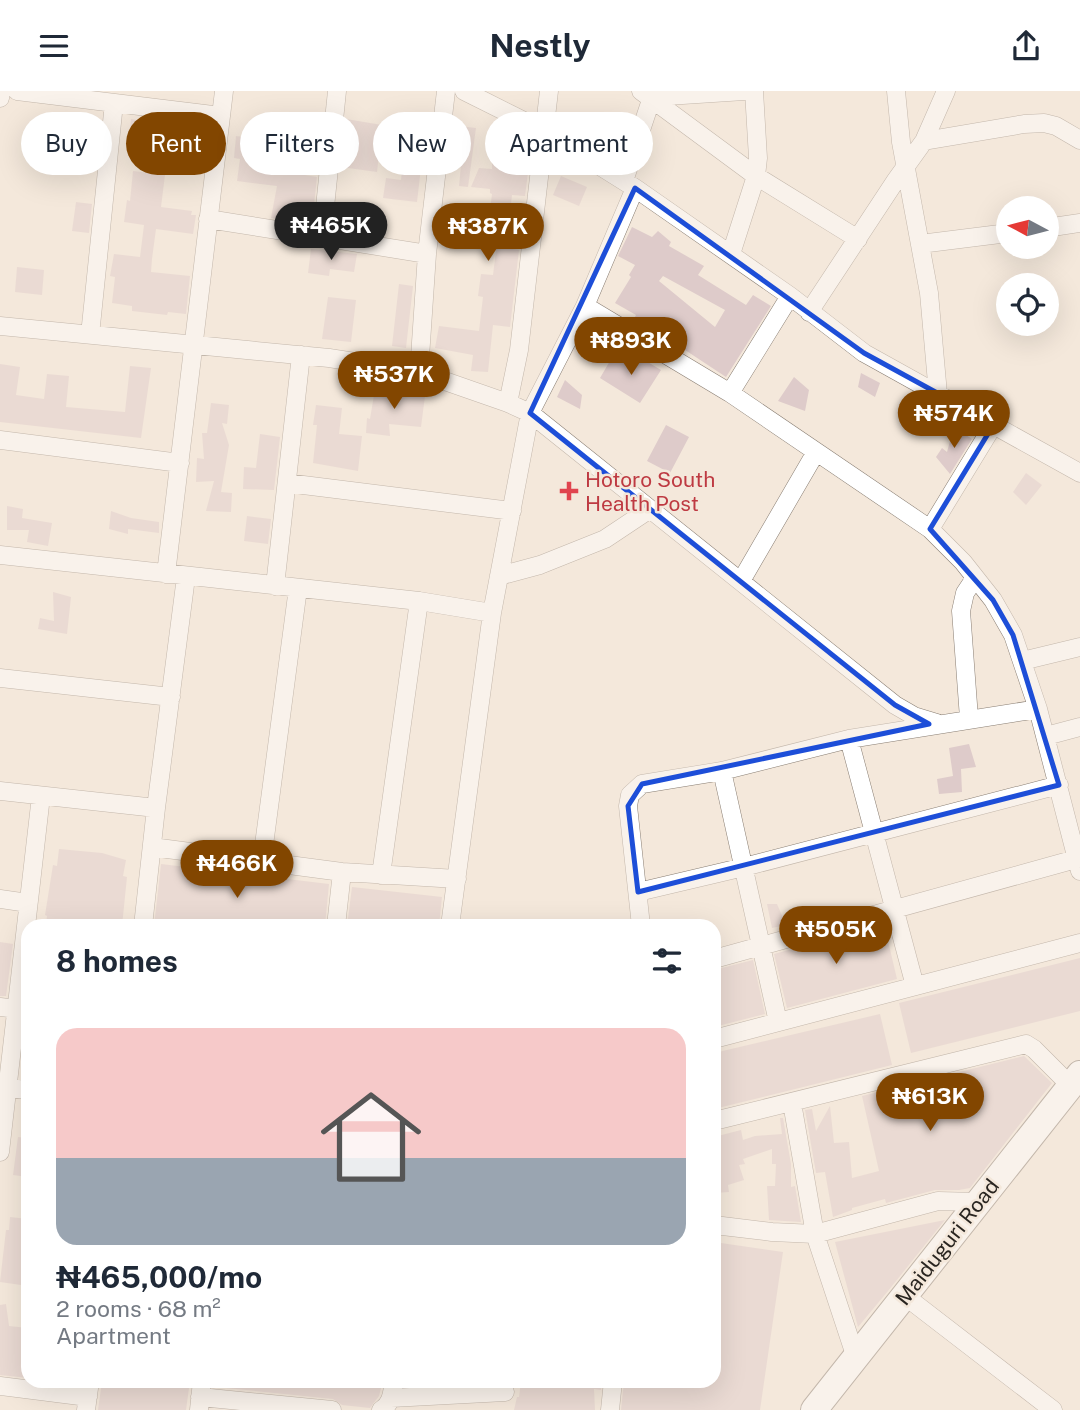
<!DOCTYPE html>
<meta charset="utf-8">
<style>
body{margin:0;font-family:"Public Sans",sans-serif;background:#f6f6f7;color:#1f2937;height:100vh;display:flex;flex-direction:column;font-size:26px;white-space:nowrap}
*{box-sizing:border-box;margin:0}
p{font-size:23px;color:#747a83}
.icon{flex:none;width:38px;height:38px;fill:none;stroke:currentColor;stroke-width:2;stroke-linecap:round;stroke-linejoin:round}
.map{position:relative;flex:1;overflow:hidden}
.panel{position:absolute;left:21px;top:828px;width:700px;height:469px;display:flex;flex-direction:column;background:#fff;border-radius:21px;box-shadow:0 7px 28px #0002}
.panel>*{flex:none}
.banner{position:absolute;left:21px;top:21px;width:700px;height:63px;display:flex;gap:14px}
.needle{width:46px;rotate:277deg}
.tools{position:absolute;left:996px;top:105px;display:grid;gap:14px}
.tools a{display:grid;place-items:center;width:63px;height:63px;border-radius:50%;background:#fff;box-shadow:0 7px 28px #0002;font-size:35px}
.price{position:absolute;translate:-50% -60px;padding:0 16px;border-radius:24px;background:#824600;color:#fff;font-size:23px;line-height:46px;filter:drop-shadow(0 2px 4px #0008)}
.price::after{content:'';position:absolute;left:50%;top:42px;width:21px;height:16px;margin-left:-10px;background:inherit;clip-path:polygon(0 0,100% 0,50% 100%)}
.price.on{background:#222;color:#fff}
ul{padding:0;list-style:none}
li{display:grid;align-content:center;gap:14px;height:371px;padding:0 35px}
li span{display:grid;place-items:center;height:217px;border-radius:21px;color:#555}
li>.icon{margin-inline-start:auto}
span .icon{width:126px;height:126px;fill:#fffc;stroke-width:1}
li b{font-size:30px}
h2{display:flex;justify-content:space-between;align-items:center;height:84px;padding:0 35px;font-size:30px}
.chip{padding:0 24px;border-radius:32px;background:#fff;box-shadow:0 7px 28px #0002;font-size:24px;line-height:63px}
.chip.on{background:#824600;color:#fff}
header{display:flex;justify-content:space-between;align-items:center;height:91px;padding:0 35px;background:#fff;font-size:32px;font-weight:700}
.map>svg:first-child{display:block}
</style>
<header><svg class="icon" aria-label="menu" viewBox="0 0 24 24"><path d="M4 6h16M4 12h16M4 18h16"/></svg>Nestly<svg class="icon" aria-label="share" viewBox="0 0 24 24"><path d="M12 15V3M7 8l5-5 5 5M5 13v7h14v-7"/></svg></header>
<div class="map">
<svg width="1080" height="1319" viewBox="0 0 1080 1319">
<rect width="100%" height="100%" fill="#f4e8db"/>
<path fill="#decbca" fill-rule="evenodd" d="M 131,28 L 168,35 L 168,38 L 201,41 L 199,61 L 153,56 L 154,52 L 129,49 Z
M 346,28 L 382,34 L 377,81 L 341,76 Z
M 498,32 L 529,46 L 523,61 L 492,48 Z
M 459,35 L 476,37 L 468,96 L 459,95 L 462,64 L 456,63 Z
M 400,39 L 425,42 L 417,111 L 383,107 L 386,87 L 401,89 L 404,58 L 398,57 Z
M 236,45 L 277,50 L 274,79 L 317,86 L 312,133 L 271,127 L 277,95 L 237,90 L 240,68 L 234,67 Z
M 492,67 L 511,68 L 510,81 L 528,82 L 525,105 L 512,104 L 509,131 L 507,157 L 519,159 L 510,236 L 493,234 L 488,281 L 471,280 L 473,264 L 435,257 L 439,235 L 479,240 L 483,206 L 478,205 L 481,183 L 493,184 L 497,153 L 446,145 L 448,122 L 489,127 L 492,103 L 490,102 L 490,98 L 471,96 L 479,77 L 492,78 Z
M 133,80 L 165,84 L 161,116 L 192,120 L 191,124 L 196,124 L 193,143 L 156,138 L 152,168 L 151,181 L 190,185 L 186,223 L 168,221 L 167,224 L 132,220 L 132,215 L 112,212 L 115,186 L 110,185 L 114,163 L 140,166 L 144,134 L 124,131 L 127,109 L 130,110 Z
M 561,85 L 587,96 L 579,115 L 553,104 Z
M 76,111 L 92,113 L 89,142 L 72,140 Z
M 632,136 L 652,146 L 658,140 L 671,151 L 669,155 L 704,175 L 698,184 L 746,214 L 753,204 L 771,215 L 726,286 L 682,257 L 686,249 L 670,239 L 664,246 L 633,230 L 636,224 L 615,212 L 631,186 L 629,184 L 635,174 L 618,165 ZM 663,185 L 725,219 L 715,236 L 659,190 Z
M 311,158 L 357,163 L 354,181 L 330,178 L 329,185 L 308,182 Z
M 17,176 L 44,179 L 42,204 L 15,201 Z
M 399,193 L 413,195 L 406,257 L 392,255 Z
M 328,206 L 356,209 L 351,251 L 322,248 Z
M 614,263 L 635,277 L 641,267 L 661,279 L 640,312 L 600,287 Z
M 0,273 L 20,276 L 16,304 L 44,308 L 47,283 L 69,285 L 66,316 L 125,321 L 130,275 L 151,277 L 141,347 L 0,331 Z
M 861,282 L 880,292 L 875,306 L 858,296 Z
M 794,286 L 809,299 L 805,320 L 778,310 Z
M 565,289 L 582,304 L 580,318 L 557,306 Z
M 375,298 L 425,305 L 421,336 L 389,333 L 390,345 L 366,342 L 367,327 L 370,328 Z
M 211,312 L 229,314 L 227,333 L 222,332 L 229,354 L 221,401 L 232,402 L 231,421 L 206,420 L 214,390 L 196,391 L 197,367 L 204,368 L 202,342 L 207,342 Z
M 316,314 L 342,317 L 339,343 L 362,345 L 358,380 L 313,372 L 317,334 L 313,334 Z
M 666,334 L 689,346 L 670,382 L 647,370 Z
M 954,336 L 972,348 L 950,383 L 936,366 L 942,357 L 947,361 Z
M 260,343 L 280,346 L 274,399 L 243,398 L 244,376 L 256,377 Z
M 1026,382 L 1042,394 L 1026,414 L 1013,401 Z
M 7,415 L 23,418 L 22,427 L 52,432 L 48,455 L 27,451 L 29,439 L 7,439 Z
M 111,420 L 131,427 L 159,431 L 159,442 L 128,438 L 128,443 L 109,438 Z
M 247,425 L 271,428 L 268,453 L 244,450 Z
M 53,501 L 71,506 L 67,543 L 38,538 L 40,527 L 54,530 Z
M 969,653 L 976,676 L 961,678 L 962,701 L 939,703 L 937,688 L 953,685 L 949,657 Z
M 59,758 L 102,762 L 126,769 L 123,785 L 127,786 L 122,835 L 101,833 L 102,830 L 84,829 L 83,835 L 46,835 L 47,825 L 45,824 L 53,774 L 57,775 Z
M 161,773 L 329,793 L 325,835 L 154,835 Z
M 352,796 L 442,806 L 439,835 L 347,835 Z
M 767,813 L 777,813 L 786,834 L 772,837 Z
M 884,833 L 897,888 L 787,917 L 774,863 Z
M 0,851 L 13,853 L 6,905 L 0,905 Z
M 1080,867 L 1080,920 L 911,962 L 899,912 Z
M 753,869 L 765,923 L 714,936 L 714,879 Z
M 880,923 L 892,974 L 714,1018 L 714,962 Z
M 1024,965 L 1052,992 L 970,1097 L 959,1099 L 935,1099 L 886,1112 L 885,1108 L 852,1117 L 852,1119 L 833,1126 L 825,1081 L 816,1082 L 805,1019 L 812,1018 L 816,1040 L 830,1015 L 834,1052 L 849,1051 L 852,1087 L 879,1080 L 862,1005 Z
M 780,1027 L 783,1027 L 791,1073 L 791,1096 L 795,1095 L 801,1131 L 769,1129 L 767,1095 L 775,1095 L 776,1073 L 772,1073 L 772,1058 L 743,1068 L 745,1073 L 739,1074 L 744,1089 L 728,1094 L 729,1101 L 714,1102 L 714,1046 L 741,1039 L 743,1049 L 755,1045 L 782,1043 Z
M 18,1046 L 28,1047 L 28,1086 L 13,1084 Z
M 10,1126 L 28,1128 L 28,1195 L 0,1191 L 6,1139 L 9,1139 Z
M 945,1129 L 888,1200 L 858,1236 L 835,1151 Z
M 714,1151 L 783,1161 L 760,1319 L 621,1319 L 624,1290 L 714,1290 Z
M 6,1213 L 9,1235 L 28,1237 L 28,1287 L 0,1284 L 0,1214 Z
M 102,1290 L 190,1290 L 186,1319 L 98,1319 Z
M 217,1290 L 383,1290 L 379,1305 L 370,1317 L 342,1314 L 333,1308 L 216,1296 Z
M 521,1290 L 602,1290 L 601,1299 L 594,1298 L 595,1319 L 514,1319 L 517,1306 L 519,1306 Z"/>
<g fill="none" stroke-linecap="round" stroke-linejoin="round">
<defs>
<path id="minor" d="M 17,0 L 221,25
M 464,0 L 544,40 L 635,97 L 790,205 L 864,262 L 1080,382
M 641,0 L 756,85 L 858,148
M 896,0 L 901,51 L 929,202 L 938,303
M 0,7 L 1,0
M 924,50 L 1024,33 L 1044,32 L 1056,35 L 1080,49
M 624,90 L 651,9 L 667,5 L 744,0
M 208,128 L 427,163
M 1046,137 L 1080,132
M 322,145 L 337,0
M 920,153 L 1008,142
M 731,163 L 756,85 L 758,67 L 754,0
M 585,215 L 730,302 L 930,438 L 963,471 L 993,509 L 1013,544 L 1038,618 L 1080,780
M 809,221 L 896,89 L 924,50 L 946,0
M 0,235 L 329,267 L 419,281 L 508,312 L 530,322 L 895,614 L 914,625 L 937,632
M 90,244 L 114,12
M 419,281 L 427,163 L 446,0
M 730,302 L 790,205
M 508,312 L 519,259 L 549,0
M 0,349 L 180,372
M 287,392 L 512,420
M 930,438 L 994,333
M 0,464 L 419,510 L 492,522
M 166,483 L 224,0
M 499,485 L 540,474 L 605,448 L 650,418
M 741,490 L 816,361
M 275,495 L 301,264
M 1022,570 L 1080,556
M 0,587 L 171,606
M 969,627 L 961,520 L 965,502 L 975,487
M 1046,645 L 1080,636
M 849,648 L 915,895
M 722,680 L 778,931
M 0,700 L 156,717
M 152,756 L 342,781 L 457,788
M 262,769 L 298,497
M 381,784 L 419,510
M 638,801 L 744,776 L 1059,694
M 0,808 L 28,812
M 143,835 L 156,717 L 186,486
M 336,835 L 342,781
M 450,835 L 492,522 L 530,322 L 585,215 L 635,97
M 641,835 L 628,715 L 630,704 L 642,693 L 722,680 L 849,648 L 1038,618
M 714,868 L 1076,768
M 0,916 L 17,918
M 714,948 L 1080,852
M 8,997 L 28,999
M 792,1012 L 815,1143 L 856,1267
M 714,1030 L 1026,953 L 1034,958 L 1071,995
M 0,1061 L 41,705
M 714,1134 L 772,1141 L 815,1143 L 938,1110 L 977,1111
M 905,1205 L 1053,1319
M 0,1295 L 88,1306
M 200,1306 L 332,1319
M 391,1307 L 505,1301
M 86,1319 L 90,1290
M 199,1319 L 202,1290
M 381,1319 C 392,1313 392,1301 394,1290
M 610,1319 L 613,1290"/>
<path id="highway" d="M 814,1319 L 1080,983"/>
</defs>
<use href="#minor" stroke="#887d72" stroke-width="19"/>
<use href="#highway" stroke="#887d72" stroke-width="28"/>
<use href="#minor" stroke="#fff" stroke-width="18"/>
<use href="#highway" stroke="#fff" stroke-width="26"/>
</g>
<path d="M0 0H1080V1319H0ZM 635,97 L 864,262 L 994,333 L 930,438 L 993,509 L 1013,544 L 1059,694 L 638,801 L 628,715 L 642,693 L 929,633 L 895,614 L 530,322 Z" fill="#f4e8db" fill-opacity=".55" fill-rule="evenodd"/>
<path fill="none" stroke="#1d4ed8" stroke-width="5" stroke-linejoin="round" d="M 635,97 L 864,262 L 994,333 L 930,438 L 993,509 L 1013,544 L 1059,694 L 638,801 L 628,715 L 642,693 L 929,633 L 895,614 L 530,322 Z"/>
<path fill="#e0444e" stroke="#f4e8db" stroke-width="2.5" d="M565.5 389.5h7v7h7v7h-7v7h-7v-7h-7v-7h7z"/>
<g text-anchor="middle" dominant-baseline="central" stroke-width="5" stroke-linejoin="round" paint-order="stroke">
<g font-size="21" fill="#be3a42" stroke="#f4e8db" text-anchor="start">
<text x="585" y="388">Hotoro South<tspan x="585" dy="24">Health Post</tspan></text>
</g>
<g font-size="21" fill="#292520" stroke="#f4e8db">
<text transform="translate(947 1151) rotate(-52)">Maiduguri Road</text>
</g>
</g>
</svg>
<div class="tools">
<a><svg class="needle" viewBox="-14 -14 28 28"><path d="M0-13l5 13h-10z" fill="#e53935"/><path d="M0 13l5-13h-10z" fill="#747a83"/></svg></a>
<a><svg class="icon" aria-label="locate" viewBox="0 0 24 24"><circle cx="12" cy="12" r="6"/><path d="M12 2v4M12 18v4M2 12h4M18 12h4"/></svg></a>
</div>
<b class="price on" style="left:331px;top:171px">₦465K</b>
<b class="price" style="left:488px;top:172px">₦387K</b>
<b class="price" style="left:631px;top:286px">₦893K</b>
<b class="price" style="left:394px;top:320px">₦537K</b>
<b class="price" style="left:954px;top:359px">₦574K</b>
<b class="price" style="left:237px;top:809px">₦466K</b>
<b class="price" style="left:836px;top:875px">₦505K</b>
<b class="price" style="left:930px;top:1042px">₦613K</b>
<div class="banner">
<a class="chip">Buy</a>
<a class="chip on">Rent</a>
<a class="chip">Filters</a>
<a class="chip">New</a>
<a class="chip">Apartment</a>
</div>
<section class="panel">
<h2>8 homes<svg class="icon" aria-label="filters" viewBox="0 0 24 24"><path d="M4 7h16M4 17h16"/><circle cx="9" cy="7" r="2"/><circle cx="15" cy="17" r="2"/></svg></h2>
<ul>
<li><span style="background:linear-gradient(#f6c9c9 60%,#9aa5b1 0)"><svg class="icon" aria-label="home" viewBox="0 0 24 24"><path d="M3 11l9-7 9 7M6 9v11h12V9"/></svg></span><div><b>₦465,000/mo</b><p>2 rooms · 68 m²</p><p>Apartment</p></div></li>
</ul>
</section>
</div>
